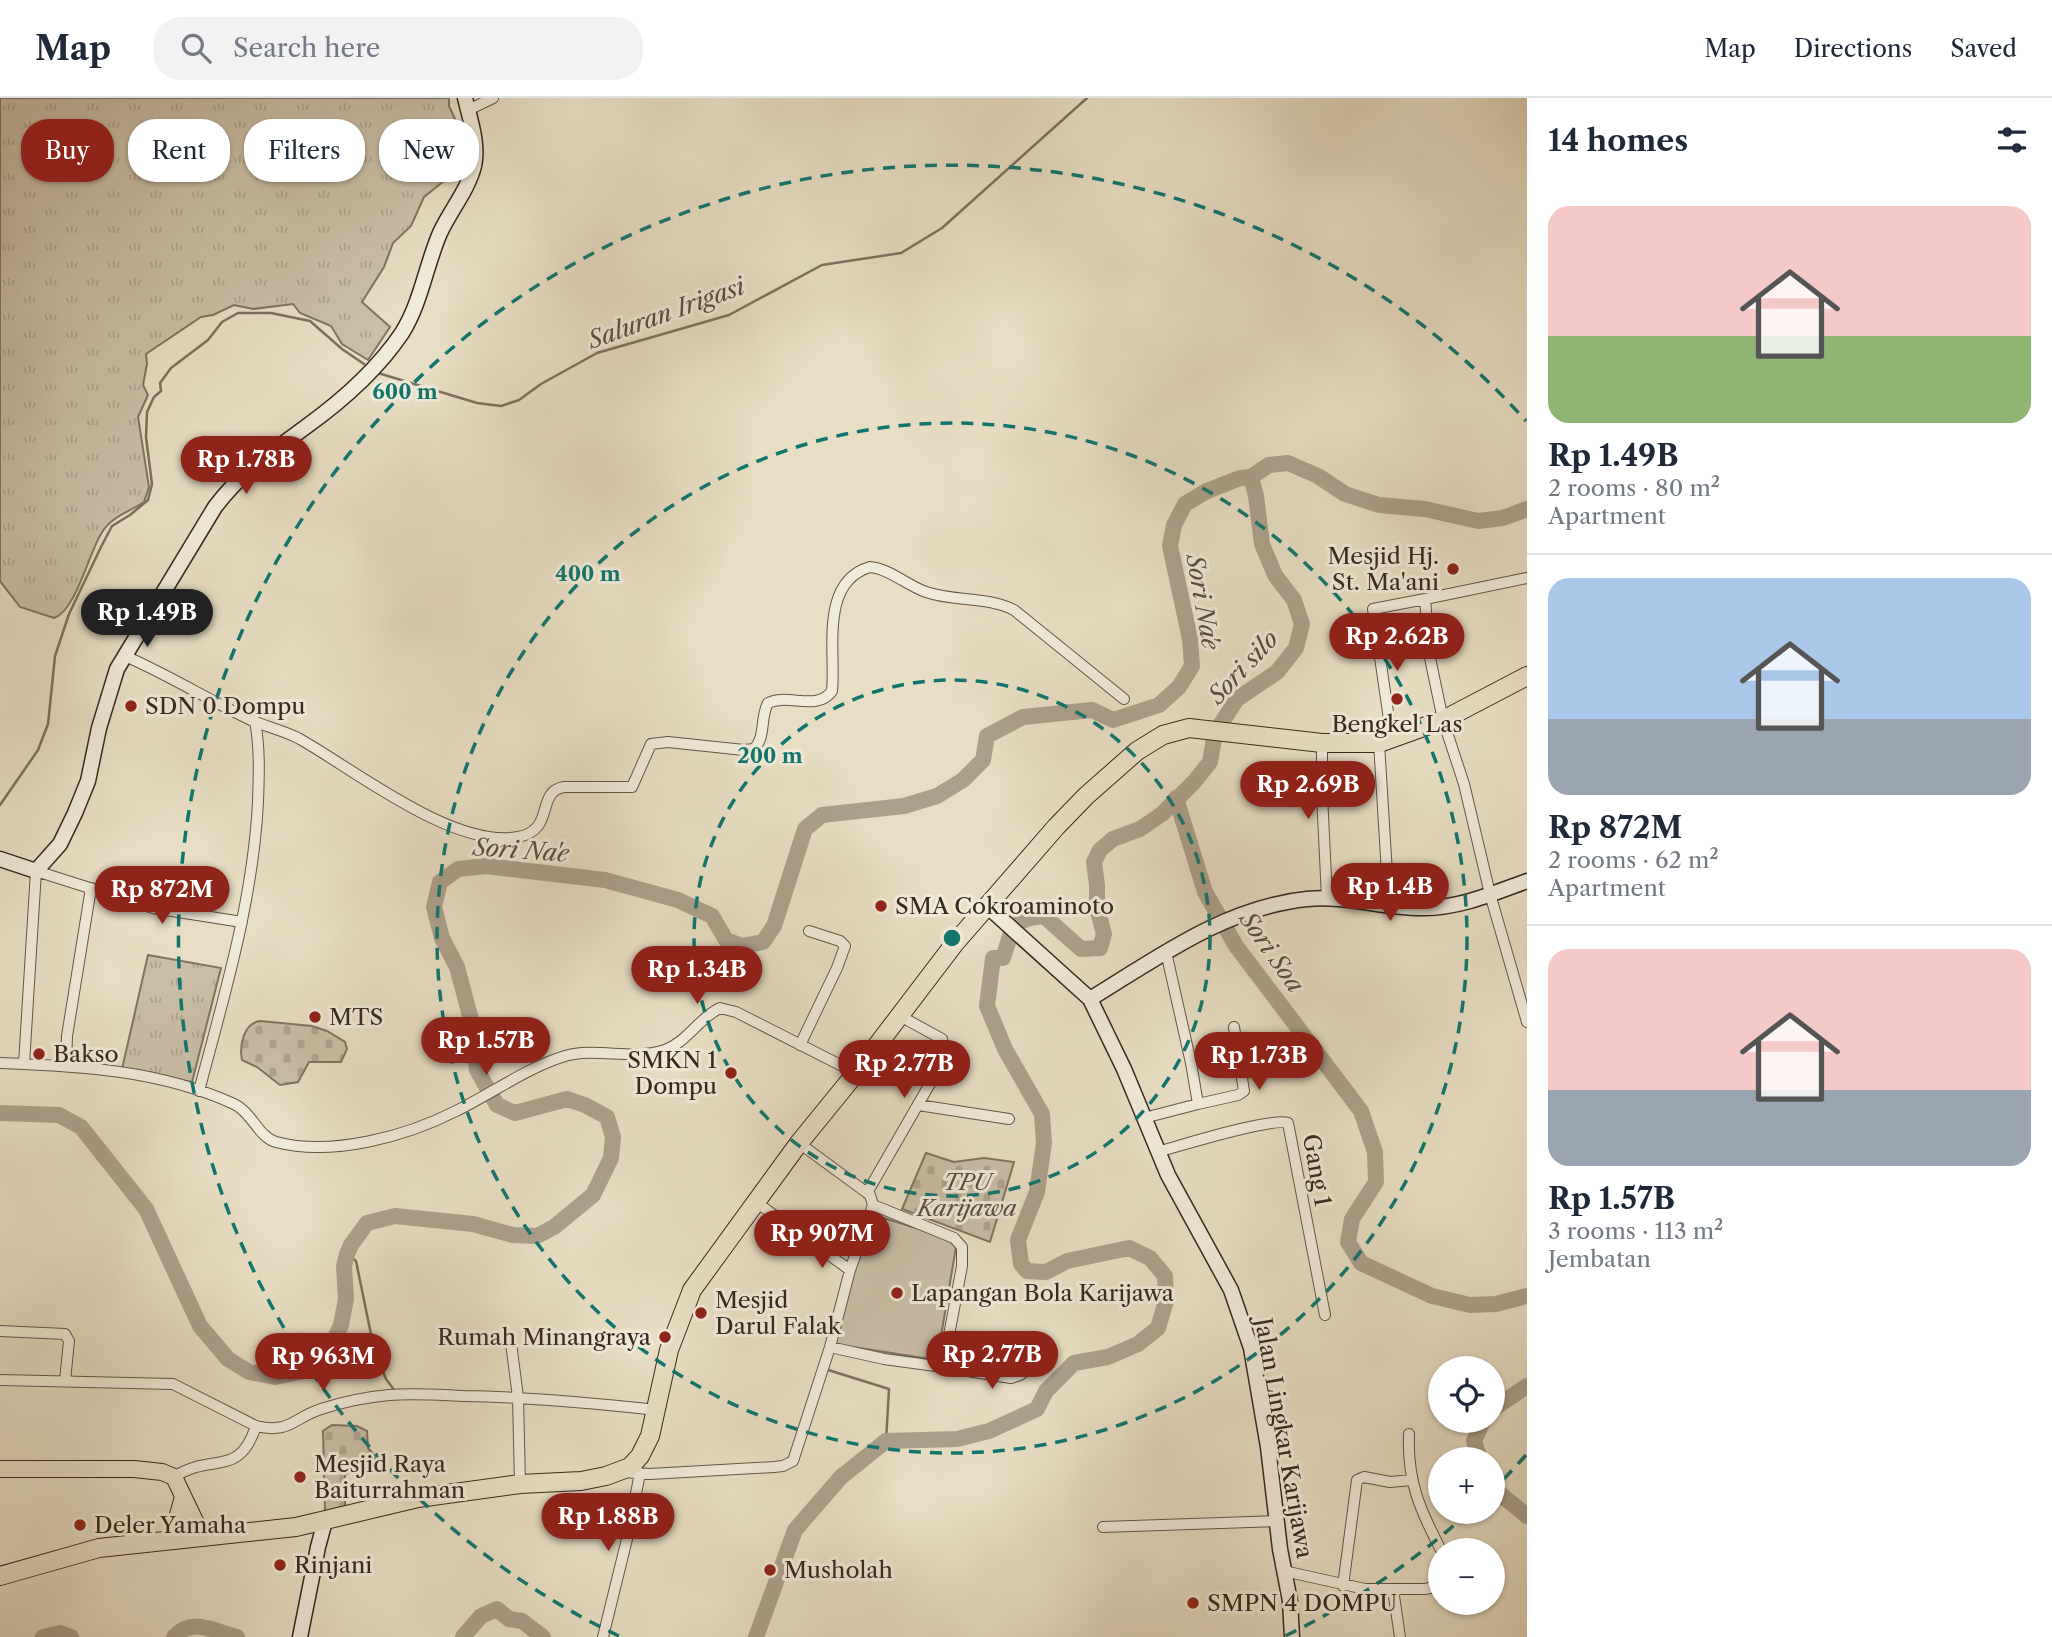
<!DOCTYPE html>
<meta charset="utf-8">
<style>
body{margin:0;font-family:"Libre Caslon Text",serif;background:#f2f2f3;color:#1f2937;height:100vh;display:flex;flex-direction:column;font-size:26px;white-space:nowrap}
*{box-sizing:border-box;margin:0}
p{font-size:23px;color:#747a83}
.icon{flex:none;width:38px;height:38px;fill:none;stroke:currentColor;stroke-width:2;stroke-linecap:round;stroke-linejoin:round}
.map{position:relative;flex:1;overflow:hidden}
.drawer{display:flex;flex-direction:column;background:#fff;width:525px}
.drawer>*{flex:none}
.guide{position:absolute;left:21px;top:21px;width:665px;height:63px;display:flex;gap:14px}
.buttons{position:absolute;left:1428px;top:1258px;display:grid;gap:14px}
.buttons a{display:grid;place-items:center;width:77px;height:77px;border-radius:50%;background:#fff;box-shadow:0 2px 5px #0004;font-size:35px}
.price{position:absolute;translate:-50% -60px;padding:0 16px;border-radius:24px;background:#8f2418;color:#fff;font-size:23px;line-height:46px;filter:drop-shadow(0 2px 4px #0008)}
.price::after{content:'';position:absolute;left:50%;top:42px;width:21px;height:16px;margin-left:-10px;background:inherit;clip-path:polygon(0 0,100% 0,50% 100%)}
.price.selected{background:#222;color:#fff}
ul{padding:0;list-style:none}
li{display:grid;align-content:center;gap:14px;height:371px;padding:0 21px}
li+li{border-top:2px solid #e0e1e3}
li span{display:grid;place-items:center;height:217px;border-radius:21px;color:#555}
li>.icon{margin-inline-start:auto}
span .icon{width:126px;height:126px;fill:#fffc;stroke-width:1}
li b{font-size:30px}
h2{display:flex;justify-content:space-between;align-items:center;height:84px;padding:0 21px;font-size:30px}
.chip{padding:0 24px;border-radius:28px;background:#fff;box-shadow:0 2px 5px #0004;font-size:24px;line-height:63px}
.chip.selected{background:#8f2418;color:#fff}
header{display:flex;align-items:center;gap:42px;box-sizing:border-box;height:98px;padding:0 35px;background:#fff;border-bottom:2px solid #e0e1e3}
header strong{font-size:33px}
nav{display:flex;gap:38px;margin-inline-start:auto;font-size:24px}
.search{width:490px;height:63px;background:#f2f2f3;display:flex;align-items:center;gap:18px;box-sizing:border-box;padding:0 24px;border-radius:28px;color:#747a83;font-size:26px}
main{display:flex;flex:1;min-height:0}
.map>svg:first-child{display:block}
</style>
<header>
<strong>Map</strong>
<div class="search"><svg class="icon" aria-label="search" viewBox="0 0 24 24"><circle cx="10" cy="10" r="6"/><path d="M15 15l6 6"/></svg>Search here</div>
<nav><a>Map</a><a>Directions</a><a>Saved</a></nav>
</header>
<main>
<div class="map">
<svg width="1527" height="1539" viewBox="0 0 1527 1539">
<defs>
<pattern id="grass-tufts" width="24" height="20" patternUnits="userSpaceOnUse" patternTransform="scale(1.75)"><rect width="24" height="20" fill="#cabfa7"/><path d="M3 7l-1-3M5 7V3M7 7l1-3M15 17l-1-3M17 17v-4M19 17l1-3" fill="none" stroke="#aea48f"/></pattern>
<pattern id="cemetery-stones" width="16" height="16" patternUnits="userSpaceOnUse" patternTransform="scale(1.75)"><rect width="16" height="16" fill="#cabfa7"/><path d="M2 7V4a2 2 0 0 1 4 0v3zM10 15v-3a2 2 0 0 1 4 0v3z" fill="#aea48f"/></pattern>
</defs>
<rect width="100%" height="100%" fill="#e8dec3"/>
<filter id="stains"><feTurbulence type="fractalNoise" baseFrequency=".00286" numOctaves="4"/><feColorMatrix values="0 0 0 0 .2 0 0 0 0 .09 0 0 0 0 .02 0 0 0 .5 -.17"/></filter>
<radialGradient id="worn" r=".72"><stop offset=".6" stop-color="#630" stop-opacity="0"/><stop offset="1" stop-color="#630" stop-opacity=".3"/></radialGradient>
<path fill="url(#grass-tufts)" stroke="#807462" stroke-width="2" d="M 0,0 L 449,0 L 449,8 L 455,21 L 454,29 L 458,46 L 456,62 L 449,79 L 424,99 L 411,128 L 393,145 L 384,169 L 362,204 L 390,229 L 368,262 L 342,246 L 331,228 L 300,215 L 293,206 L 253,211 L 234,207 L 213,217 L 201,219 L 146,256 L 147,266 L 143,287 L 148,297 L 138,319 L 149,389 L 144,404 C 129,414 110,419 101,436 C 89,455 75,514 54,520 L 20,509 L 0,483 Z
M 148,857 L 221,870 L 192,984 L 122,971 Z"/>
<path fill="url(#cemetery-stones)" stroke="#807462" stroke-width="2" d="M 260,923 L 312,928 L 327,933 L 345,944 L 347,951 L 341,964 L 309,964 L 298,984 L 280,987 L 257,969 L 242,962 C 239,947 244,925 260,923 Z
M 926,1055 L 954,1064 L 984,1060 L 1014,1064 L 990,1144 L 902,1111 Z
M 332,1327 L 357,1328 L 367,1333 L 368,1350 L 375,1358 L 376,1369 L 345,1376 L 345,1409 L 325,1413 L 323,1333 Z"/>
<path fill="#cabfa7" stroke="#807462" stroke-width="2" d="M 868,1115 L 957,1143 L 937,1262 L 833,1246 Z"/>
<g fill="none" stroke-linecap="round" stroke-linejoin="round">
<path stroke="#7d705f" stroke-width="2.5" d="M 378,275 L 477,305 L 501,308 L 519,302 L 541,286 L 597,255 L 729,217 L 822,167 L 901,155 L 942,130 L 1087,0
M 0,707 L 38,652 L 48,626 L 55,558 L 69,516 L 101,449 L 112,428 L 130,417 L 148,402 L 152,386 L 146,339 L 147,314 L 154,299 L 161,293 L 160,285 L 171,270 L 208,242 L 222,224 L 238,215 L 271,215 L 310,223 L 342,251 L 364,266
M 347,1156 L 356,1163 L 374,1251 L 386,1281 L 395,1293
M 825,1271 L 889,1291 L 886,1343"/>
<path stroke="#aca08b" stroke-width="16" d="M 1176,700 L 1205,794 L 1236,848 L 1361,1013 L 1375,1054 L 1376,1084 L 1352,1121 L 1348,1144 L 1361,1165 L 1432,1198 L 1470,1207 L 1496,1206 L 1527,1198
M 0,1015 L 59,1017 L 81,1029 L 146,1111 L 200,1228 L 228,1261 L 249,1274 L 275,1279 L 304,1273 L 329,1253 L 341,1227 L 346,1201 L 344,1168 L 347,1156 L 351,1147 L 367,1125 L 395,1118 L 473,1126 L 513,1137 L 537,1138 L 554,1129 L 593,1097 L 611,1060 L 613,1039 L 607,1019 L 585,1007 L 567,1001 L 515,1015 L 497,1007 L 477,972 L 472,925 L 457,869 L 442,840 L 434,809 L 440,784 L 458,771 L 486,768 L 605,782 L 678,802 L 712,818 L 726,842 L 742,848 L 763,844 L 774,828 L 805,731 L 822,717 L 904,708 L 937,698 L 963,682 L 983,662 L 987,638 L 1023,619 L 1092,612 L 1113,622 L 1159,607 L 1179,589 L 1192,568 L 1190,541 L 1170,448 L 1174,427 L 1185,406 L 1207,393 L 1240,380 L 1251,379
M 1493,1311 L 1527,1288
M 1480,1362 L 1474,1343 L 1483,1323
M 1493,1390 L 1527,1418
M 43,1539 L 60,1535 L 71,1539
M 174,1539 C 193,1518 215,1534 237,1539
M 463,1539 L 481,1518 L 497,1511 L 509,1521 L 522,1523 L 543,1539
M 756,1539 L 795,1432 L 841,1379 L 886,1343 L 957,1341 L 989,1333 L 1037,1311 L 1046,1293 L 1074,1265 L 1108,1259 L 1138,1246 L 1158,1230 L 1166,1203 L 1165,1178 L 1150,1160 L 1129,1150 L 1067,1163 L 1046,1174 L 1027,1173 L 1021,1166 L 1018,1142 L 1037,1094 L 1044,1045 L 1042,1016 L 1005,951 L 987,908 L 993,860 L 1003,860 C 1013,831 1010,821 1044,818 L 1081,851 L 1100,850 L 1104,836 L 1097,810 L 1097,787 L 1094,764 L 1100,752 L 1113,741 L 1140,731 L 1162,716 L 1194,684 L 1210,664 L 1215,635 L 1237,601 L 1277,574 L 1296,550 L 1302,526 L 1294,502 L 1275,477 L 1262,446 L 1256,398 L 1251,379 L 1269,367 L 1288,365 L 1318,378 L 1345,396 L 1379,407 L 1425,411 L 1478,423 L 1503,420 L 1527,411"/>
<defs>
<path id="street" d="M 468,12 L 493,0
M 1527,480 L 1425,501 L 1430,560 L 1443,622 L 1464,686 L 1490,796 L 1527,924
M 125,558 C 169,577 210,603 253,623 C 268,629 284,633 298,640 C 354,671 453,751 518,739 C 556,732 535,694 564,689 L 632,689 L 651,646 L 668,644 L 744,652 L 754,651 C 766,639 760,619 768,605 C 788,595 817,614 832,593 C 836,554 819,484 870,469 C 890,471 908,488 926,494 C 955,504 986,498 1014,512 L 1124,601
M 1392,642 L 1373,511 L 1425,501
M 1322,645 L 1322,697 L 1327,800
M 1379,645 L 1389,808
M 800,947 L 837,870 L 845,848 L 840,843 L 809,833
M 0,965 C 80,968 160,972 234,1006 C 252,1014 258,1039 276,1044 C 332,1059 407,1038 456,1013 C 493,995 526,970 565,958 C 597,949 634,963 665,952 C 687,944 699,920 720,910 L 736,914 L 856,975
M 24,966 L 36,773 L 153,810 L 242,824
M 66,967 L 67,938 L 91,790
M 199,993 C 224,898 253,803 258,704 C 259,676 260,650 255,623
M 1198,1006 L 1238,997 L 1244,993 L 1234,929
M 918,1007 L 1009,1021
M 1144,1020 L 1198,1006 L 1191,965 L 1166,854
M 1157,1054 C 1180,1048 1271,1019 1288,1025 L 1325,1217
M 867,1095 L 935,977 L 946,954 L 942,941 L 900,918
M 756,1104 L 850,1172
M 0,1233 L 65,1236 L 69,1243 L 65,1283
M 511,1245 L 518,1299 L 520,1386
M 830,1249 L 884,1261 L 943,1269 L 962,1168 L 962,1149 L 954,1140 L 873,1107
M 943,1269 L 1011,1280 L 1020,1277 L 1031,1268
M 0,1282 L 173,1286 L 256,1328 C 290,1336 293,1320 321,1311 C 343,1304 366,1299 389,1297 C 414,1295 439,1297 464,1298 C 529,1299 593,1305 657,1312
M 1409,1336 C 1407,1383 1420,1412 1441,1452
M 624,1374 L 650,1376 L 774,1369 L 783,1368 L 793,1363 L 830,1249 L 850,1172 L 873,1107 L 870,1097 L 799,1045
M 174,1379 C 211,1354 239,1381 256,1328
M 1103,1429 L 1276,1423
M 1284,1473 L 1365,1491 L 1425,1491 L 1440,1488
M 1343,1488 L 1357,1382 L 1364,1379 L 1390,1384 L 1412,1382
M 1393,1491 L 1400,1539
M 603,1539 L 627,1441 L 640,1375"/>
<path id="secondary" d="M 0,761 L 36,773 L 60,746 L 75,715 L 88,683 L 99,630 L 117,571 L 215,409 C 244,371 271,355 307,328 C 343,302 377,272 402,235 C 421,205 426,167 440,135 C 450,113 468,92 474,68 C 479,47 470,21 465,0
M 987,808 L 1090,901 L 1124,971 L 1168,1077 L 1231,1192 L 1251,1250 L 1268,1349 L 1280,1451 L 1290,1503 L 1292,1539
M 1090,901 C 1157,860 1226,809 1307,801 C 1346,797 1385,811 1424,810 C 1460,810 1494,795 1527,783
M 300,1539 L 318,1449 L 325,1423"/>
<path id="primary" d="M 0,1371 L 134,1371 L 162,1374 L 174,1379 L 195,1423 L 207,1438
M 171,1441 L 183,1399"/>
<path id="highway" d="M 0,1478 L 99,1450 L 296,1429 L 418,1400 L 520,1386 L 581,1383 L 606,1378 L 630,1369 L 640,1358 L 650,1338 L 669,1252 L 692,1192 L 799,1045 L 856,975 L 955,845 L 1056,729 L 1086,698 L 1137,653 L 1163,637 L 1189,630 L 1322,645 L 1379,645 L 1443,622 L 1527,578"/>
</defs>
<use href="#street" stroke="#635646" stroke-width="12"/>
<use href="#secondary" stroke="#37281d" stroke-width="17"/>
<use href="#primary" stroke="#37281d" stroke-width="18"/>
<use href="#highway" stroke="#37281d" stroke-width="20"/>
<use href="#street" stroke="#f0ead8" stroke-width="10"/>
<use href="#secondary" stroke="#f0ead8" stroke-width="14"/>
<use href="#primary" stroke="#e8dec3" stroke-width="16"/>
<use href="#highway" stroke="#e8dec3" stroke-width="18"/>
</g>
<g fill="none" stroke="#0f766e" stroke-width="3.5" stroke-dasharray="12 9">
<circle cx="952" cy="840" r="258"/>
<circle cx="952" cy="840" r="515"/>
<path d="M1526 1357A773 773 0 0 1 1494 1391M1469 1414A773 773 0 0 1 1285 1538M619 1538A773 773 0 1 1 1526 323"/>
</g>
<g fill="#8f2418" stroke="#f0ead8" stroke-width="2.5">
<circle cx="1453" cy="471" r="7"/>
<circle cx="1397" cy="601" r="7"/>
<circle cx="131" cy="608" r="7"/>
<circle cx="881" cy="808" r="7"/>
<circle cx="315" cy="919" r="7"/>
<circle cx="39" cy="956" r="7"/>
<circle cx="731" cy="975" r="7"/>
<circle cx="897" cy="1195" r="7"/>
<circle cx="701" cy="1215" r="7"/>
<circle cx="665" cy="1239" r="7"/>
<circle cx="300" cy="1379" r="7"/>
<circle cx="80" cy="1427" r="7"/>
<circle cx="280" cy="1467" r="7"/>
<circle cx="770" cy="1472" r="7"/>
<circle cx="1193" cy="1505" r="7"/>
</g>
<g text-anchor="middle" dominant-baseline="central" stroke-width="6" stroke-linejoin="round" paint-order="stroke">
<g font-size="23" fill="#37281d" stroke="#f0ead8" text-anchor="start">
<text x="1439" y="458" text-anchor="end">Mesjid Hj.<tspan x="1439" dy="26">St. Ma'ani</tspan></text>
<text x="145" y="608">SDN 0 Dompu</text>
<text x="1397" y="626" text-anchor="middle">Bengkel Las</text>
<text x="895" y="808">SMA Cokroaminoto</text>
<text x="329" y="919">MTS</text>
<text x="53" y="956">Bakso</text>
<text x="717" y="962" text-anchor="end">SMKN 1<tspan x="717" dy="26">Dompu</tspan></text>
<text x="911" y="1195">Lapangan Bola Karijawa</text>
<text x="715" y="1202">Mesjid<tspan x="715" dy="26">Darul Falak</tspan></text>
<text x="651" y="1239" text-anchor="end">Rumah Minangraya</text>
<text x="314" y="1366">Mesjid Raya<tspan x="314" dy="26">Baiturrahman</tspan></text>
<text x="94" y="1427">Deler Yamaha</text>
<text x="294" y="1467">Rinjani</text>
<text x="784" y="1472">Musholah</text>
<text x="1207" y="1505">SMPN 4 DOMPU</text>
</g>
<g font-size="23" fill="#37281d" stroke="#f0ead8">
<text transform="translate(1317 1072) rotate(80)">Gang 1</text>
<text transform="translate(1284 1340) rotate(80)">Jalan Lingkar Karijawa</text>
</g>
<g font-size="23" font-style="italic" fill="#5c4e40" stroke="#f0ead8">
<text x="967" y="1084">TPU<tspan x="967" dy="26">Karijawa</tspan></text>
</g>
<g font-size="24" font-style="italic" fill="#5a4c3e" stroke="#f0ead8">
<text transform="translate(666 215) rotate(-20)">Saluran Irigasi</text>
<text transform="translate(1203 504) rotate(80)">Sori Na'e</text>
<text transform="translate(1243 569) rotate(-47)">Sori silo</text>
<text transform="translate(521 752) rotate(4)">Sori Na'e</text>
<text transform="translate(1272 854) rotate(55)">Sori Soa</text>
</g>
</g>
<circle cx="952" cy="840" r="10" fill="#0f766e" stroke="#f0ead8" stroke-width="3.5"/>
<g font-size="21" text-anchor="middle" font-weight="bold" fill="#0f766e" stroke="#f0ead8" stroke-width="6" stroke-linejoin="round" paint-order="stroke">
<text x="405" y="301">600 m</text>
<text x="588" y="483">400 m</text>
<text x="770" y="665">200 m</text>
</g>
<rect width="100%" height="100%" filter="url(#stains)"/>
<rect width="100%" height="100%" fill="url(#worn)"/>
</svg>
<div class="buttons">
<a><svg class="icon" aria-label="locate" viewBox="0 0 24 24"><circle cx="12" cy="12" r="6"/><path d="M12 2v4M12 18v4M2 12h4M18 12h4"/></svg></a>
<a>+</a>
<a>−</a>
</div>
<b class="price" style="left:246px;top:398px">Rp 1.78B</b>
<b class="price selected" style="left:147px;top:551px">Rp 1.49B</b>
<b class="price" style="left:1397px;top:575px">Rp 2.62B</b>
<b class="price" style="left:1308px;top:723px">Rp 2.69B</b>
<b class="price" style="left:1390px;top:825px">Rp 1.4B</b>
<b class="price" style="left:162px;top:828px">Rp 872M</b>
<b class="price" style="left:697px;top:908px">Rp 1.34B</b>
<b class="price" style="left:486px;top:979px">Rp 1.57B</b>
<b class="price" style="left:1259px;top:994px">Rp 1.73B</b>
<b class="price" style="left:904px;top:1002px">Rp 2.77B</b>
<b class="price" style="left:822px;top:1172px">Rp 907M</b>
<b class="price" style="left:992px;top:1293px">Rp 2.77B</b>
<b class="price" style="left:323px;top:1295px">Rp 963M</b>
<b class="price" style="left:608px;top:1455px">Rp 1.88B</b>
<div class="guide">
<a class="chip selected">Buy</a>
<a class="chip">Rent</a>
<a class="chip">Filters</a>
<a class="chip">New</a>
</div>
</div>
<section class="drawer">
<h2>14 homes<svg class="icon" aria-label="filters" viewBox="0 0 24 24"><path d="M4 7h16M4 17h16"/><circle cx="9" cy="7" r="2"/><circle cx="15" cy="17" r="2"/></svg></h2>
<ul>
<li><span style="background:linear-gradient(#f6c9c9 60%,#8fb573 0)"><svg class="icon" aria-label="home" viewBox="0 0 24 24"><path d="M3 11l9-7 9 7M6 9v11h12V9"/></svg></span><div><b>Rp 1.49B</b><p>2 rooms · 80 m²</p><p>Apartment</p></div></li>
<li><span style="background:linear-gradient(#a9c7e8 65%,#9aa5b1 0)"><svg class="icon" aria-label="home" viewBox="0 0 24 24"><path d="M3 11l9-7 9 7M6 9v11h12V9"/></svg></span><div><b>Rp 872M</b><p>2 rooms · 62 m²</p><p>Apartment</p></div></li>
<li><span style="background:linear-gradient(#f6c9c9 65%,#9aa5b1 0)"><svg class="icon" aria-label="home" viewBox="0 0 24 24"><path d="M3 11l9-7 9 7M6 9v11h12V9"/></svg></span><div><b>Rp 1.57B</b><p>3 rooms · 113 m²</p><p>Jembatan</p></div></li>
</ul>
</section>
</main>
